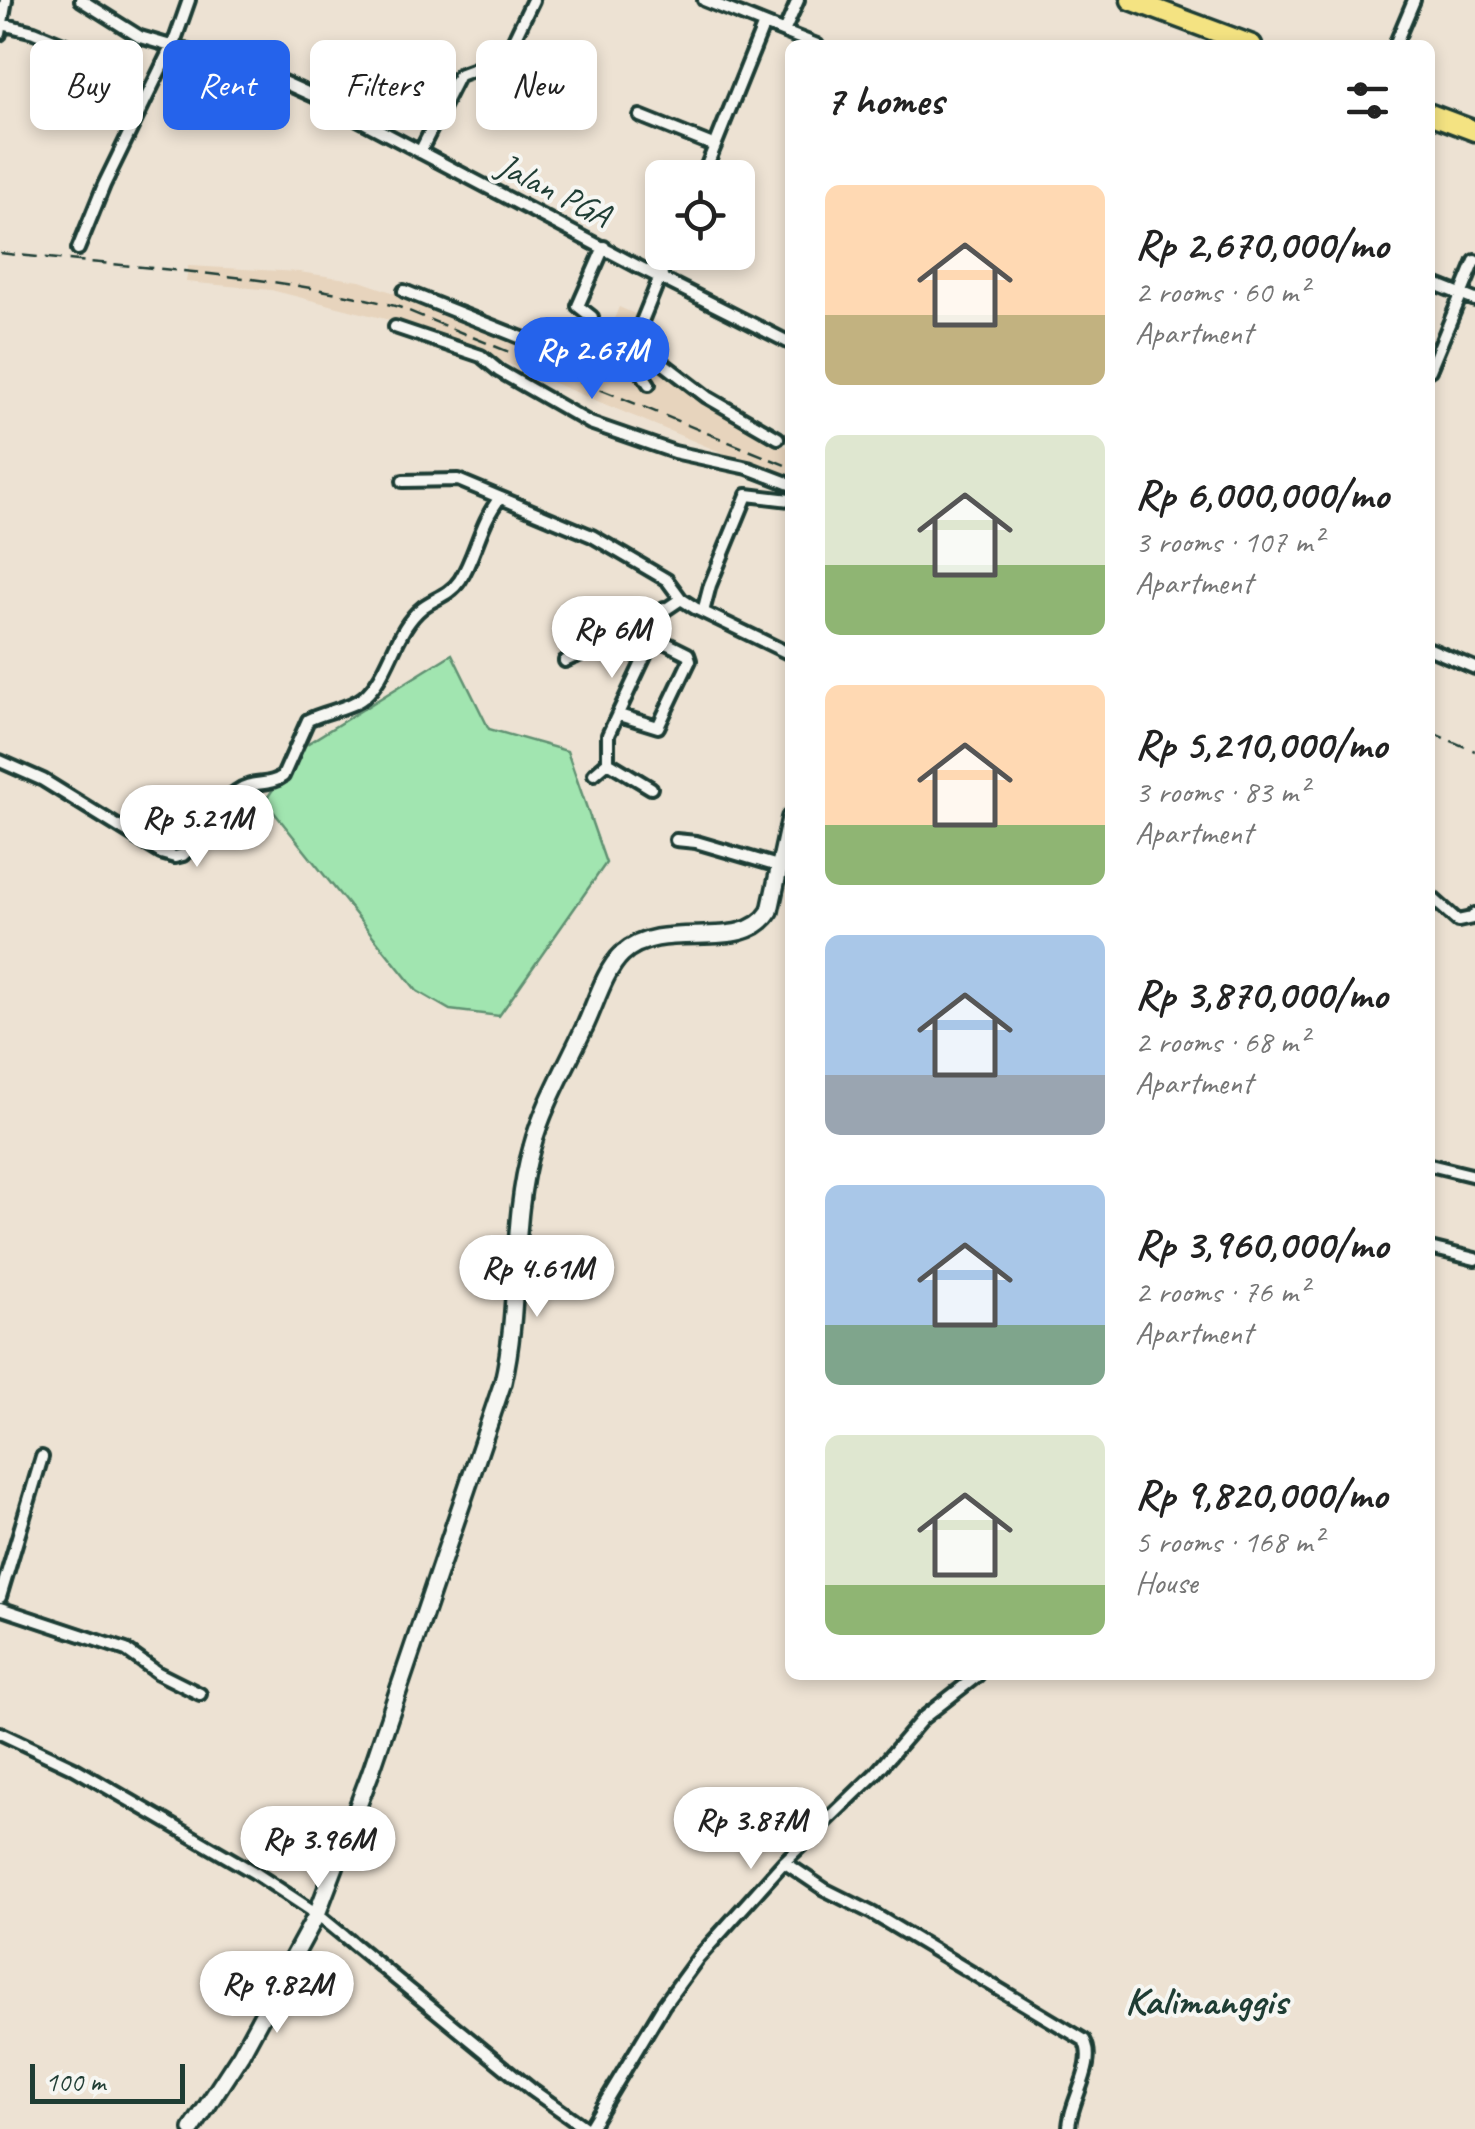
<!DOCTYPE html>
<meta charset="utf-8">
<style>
body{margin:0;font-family:Caveat,sans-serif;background:#f6f6f6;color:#222;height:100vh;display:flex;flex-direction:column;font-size:38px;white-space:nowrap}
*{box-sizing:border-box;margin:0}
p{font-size:32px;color:#767676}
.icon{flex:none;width:55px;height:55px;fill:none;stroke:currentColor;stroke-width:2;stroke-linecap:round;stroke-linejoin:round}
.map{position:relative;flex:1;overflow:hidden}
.side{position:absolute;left:785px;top:40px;width:650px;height:1640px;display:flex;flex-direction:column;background:#fff;border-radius:15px;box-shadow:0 5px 15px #0003}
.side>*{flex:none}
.banner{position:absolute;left:30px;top:40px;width:605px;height:90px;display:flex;gap:20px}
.buttons{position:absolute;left:645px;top:160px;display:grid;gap:20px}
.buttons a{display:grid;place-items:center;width:110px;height:110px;border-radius:15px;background:#fff;box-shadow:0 5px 15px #0003;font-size:50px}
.scale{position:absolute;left:30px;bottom:25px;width:155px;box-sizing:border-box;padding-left:10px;border:5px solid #1f3d34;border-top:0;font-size:28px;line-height:35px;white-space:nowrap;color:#1f3d34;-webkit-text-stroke:8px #f6f6f2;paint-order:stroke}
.price{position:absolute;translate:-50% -85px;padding:0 22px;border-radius:35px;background:#fff;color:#222;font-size:32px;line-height:65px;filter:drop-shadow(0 2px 5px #0008)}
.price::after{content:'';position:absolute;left:50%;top:60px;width:30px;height:22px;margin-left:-15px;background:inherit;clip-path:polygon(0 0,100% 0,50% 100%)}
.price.active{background:#2563eb;color:#fff}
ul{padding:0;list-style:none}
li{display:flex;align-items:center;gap:30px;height:250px;padding:0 40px}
li span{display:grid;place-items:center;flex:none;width:280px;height:200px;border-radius:15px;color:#555}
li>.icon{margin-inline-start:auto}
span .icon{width:120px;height:120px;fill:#fffc;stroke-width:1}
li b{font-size:42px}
h2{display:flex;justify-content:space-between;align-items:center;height:120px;padding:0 40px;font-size:42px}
.pill{padding:0 35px;border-radius:15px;background:#fff;box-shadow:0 5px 15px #0003;font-size:35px;line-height:90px}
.pill.active{background:#2563eb;color:#fff}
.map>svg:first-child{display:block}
</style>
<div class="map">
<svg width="1475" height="2129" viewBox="0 0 1475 2129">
<rect width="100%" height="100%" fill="#ede2d3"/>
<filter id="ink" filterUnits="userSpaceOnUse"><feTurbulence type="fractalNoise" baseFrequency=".01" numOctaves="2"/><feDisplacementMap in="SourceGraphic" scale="20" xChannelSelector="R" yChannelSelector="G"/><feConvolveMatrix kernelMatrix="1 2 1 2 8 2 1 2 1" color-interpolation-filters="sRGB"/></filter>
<g filter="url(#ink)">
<path fill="#e7d4bd" d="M 188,266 L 299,272 L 360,281 L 452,313 L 593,369 L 619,307 L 646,319 L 642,330 L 657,336 L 649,358 L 680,383 L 768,438 L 790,448 L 790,481 L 421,328 L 271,290 L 186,282 Z"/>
<path fill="#a1e5b0" stroke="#609172" stroke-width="2.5" d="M 452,654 L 489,729 L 567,751 L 606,863 L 499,1016 L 450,1010 L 417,991 L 265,801 L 302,747 Z"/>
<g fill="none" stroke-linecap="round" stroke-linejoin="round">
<defs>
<path id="street" d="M 81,0 L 140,37 L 263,73 L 314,96 L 637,266 L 790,343
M 704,0 L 817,45
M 2,24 L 34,32 L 95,57
M 784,32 L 798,0
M 0,34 L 6,0
M 1395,45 L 1414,0
M 640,116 L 715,146
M 420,152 L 459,75 L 505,58 L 533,0
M 702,178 L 764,24
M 78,249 L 104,185 L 176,37 L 189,0
M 670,252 L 634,341 L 707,397 L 778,438
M 1430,282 L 1475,300
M 404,291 L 595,367 L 619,359 L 625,361 L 634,341
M 592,317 L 578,306 L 604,247
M 395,327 L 481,356 L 499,371 L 590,423 L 674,452 L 748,468 L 790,484
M 625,361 L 639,369 L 649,384
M 1430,370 L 1475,261
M 403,481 L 458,480 L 592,536 L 667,580 L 681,599 L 695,608 L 790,654
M 703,612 L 710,585 L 747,495 L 790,500
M 1430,649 L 1475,668
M 575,657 L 583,629
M 565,661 L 638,628 L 681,599
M 619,715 L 658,727 L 690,660 L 688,654 L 654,637
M 0,761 L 43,780 L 161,853 L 175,857 L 183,855 C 204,837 214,808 237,791 C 251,780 269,787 283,776 L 308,720 C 326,711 349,709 364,697 C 391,673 394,630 423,607 C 435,598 450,595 460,580 C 476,555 480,522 500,498
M 608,762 L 651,788
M 594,774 L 608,762 L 608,735 L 654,637 L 664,608
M 676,840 L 696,842 L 778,866
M 1430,896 L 1458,921 L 1472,918 L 1475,914
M 1430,1165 L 1475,1176
M 1430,1248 L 1475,1259
M 0,1597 L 42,1457
M 0,1608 L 126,1650 L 158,1673 L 200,1694
M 0,1733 L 74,1768 L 255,1873 L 317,1914 L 532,2090 L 587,2129
M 784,1862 L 824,1889 L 872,1913 L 1084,2040 C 1098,2065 1069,2101 1069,2129
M 589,2129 L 663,2006 L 698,1958 L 784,1862 L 875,1774 L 923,1718 L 978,1675"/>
<path id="secondary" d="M 192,2129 L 241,2054 L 317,1914 L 370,1774 L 503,1382 C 521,1305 510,1222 532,1147 C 543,1106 566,1067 584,1028 C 595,1006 604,971 622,954 C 663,916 742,956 770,911 L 790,818"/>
<path id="primary" d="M 1131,0 L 1252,45
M 1430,114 L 1475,131"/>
</defs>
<use href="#street" stroke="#1f3d34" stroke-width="18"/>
<use href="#secondary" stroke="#1f3d34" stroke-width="22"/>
<use href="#primary" stroke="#1f3d34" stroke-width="25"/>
<use href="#street" stroke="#f6f6f2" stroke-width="10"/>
<use href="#secondary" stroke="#f6f6f2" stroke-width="15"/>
<use href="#primary" stroke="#f4e382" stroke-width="18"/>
<path stroke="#1f3d34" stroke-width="2.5" stroke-dasharray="15 8" stroke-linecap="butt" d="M 0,253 C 133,268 269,273 399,307 L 790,467
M 1430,732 L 1475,751"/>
</g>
</g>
<g text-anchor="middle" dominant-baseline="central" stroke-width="8" stroke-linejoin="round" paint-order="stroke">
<g font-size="35" fill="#1f3d34" stroke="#f6f6f2">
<text transform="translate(554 190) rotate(27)">Jalan PGA</text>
</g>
<g font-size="40" font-weight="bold" fill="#1f3d34" stroke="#f6f6f2">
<text x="1206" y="2001">Kalimanggis</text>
</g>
</g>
</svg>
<div class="buttons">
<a><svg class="icon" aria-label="locate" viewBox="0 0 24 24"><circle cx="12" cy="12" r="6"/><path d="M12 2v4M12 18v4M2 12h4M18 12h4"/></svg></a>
</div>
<div class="scale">100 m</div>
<b class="price active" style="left:592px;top:402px">Rp 2.67M</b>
<b class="price" style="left:612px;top:681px">Rp 6M</b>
<b class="price" style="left:197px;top:870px">Rp 5.21M</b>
<b class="price" style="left:537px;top:1320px">Rp 4.61M</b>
<b class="price" style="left:751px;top:1872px">Rp 3.87M</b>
<b class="price" style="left:318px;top:1891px">Rp 3.96M</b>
<b class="price" style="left:277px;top:2036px">Rp 9.82M</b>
<div class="banner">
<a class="pill">Buy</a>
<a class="pill active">Rent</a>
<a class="pill">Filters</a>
<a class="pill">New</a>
</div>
<section class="side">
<h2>7 homes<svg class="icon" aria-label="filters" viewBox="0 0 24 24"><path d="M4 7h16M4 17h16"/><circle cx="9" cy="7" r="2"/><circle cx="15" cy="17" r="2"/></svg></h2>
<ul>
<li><span style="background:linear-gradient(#ffd9b3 65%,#c2b280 0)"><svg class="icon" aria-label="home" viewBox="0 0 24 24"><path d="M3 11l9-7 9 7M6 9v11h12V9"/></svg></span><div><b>Rp 2,670,000/mo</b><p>2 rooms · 60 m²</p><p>Apartment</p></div></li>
<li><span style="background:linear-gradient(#dfe7d0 65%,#8fb573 0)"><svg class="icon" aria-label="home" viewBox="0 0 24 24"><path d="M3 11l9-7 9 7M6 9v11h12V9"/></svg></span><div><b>Rp 6,000,000/mo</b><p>3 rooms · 107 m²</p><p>Apartment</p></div></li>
<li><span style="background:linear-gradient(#ffd9b3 70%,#8fb573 0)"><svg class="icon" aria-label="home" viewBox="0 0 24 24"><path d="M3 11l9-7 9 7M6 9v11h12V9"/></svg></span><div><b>Rp 5,210,000/mo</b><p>3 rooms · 83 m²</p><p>Apartment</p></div></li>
<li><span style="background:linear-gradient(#a9c7e8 70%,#9aa5b1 0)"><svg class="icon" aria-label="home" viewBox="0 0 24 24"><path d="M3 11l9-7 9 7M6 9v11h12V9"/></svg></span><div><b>Rp 3,870,000/mo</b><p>2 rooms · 68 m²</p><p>Apartment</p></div></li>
<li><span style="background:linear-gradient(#a9c7e8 70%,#7fa58c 0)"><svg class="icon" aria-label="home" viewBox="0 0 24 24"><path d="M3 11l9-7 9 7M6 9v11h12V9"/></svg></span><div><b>Rp 3,960,000/mo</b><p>2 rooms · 76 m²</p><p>Apartment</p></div></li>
<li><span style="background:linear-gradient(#dfe7d0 75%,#8fb573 0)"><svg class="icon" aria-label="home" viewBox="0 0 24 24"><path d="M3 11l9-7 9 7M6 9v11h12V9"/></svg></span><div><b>Rp 9,820,000/mo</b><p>5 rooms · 168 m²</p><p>House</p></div></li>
</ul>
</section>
</div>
